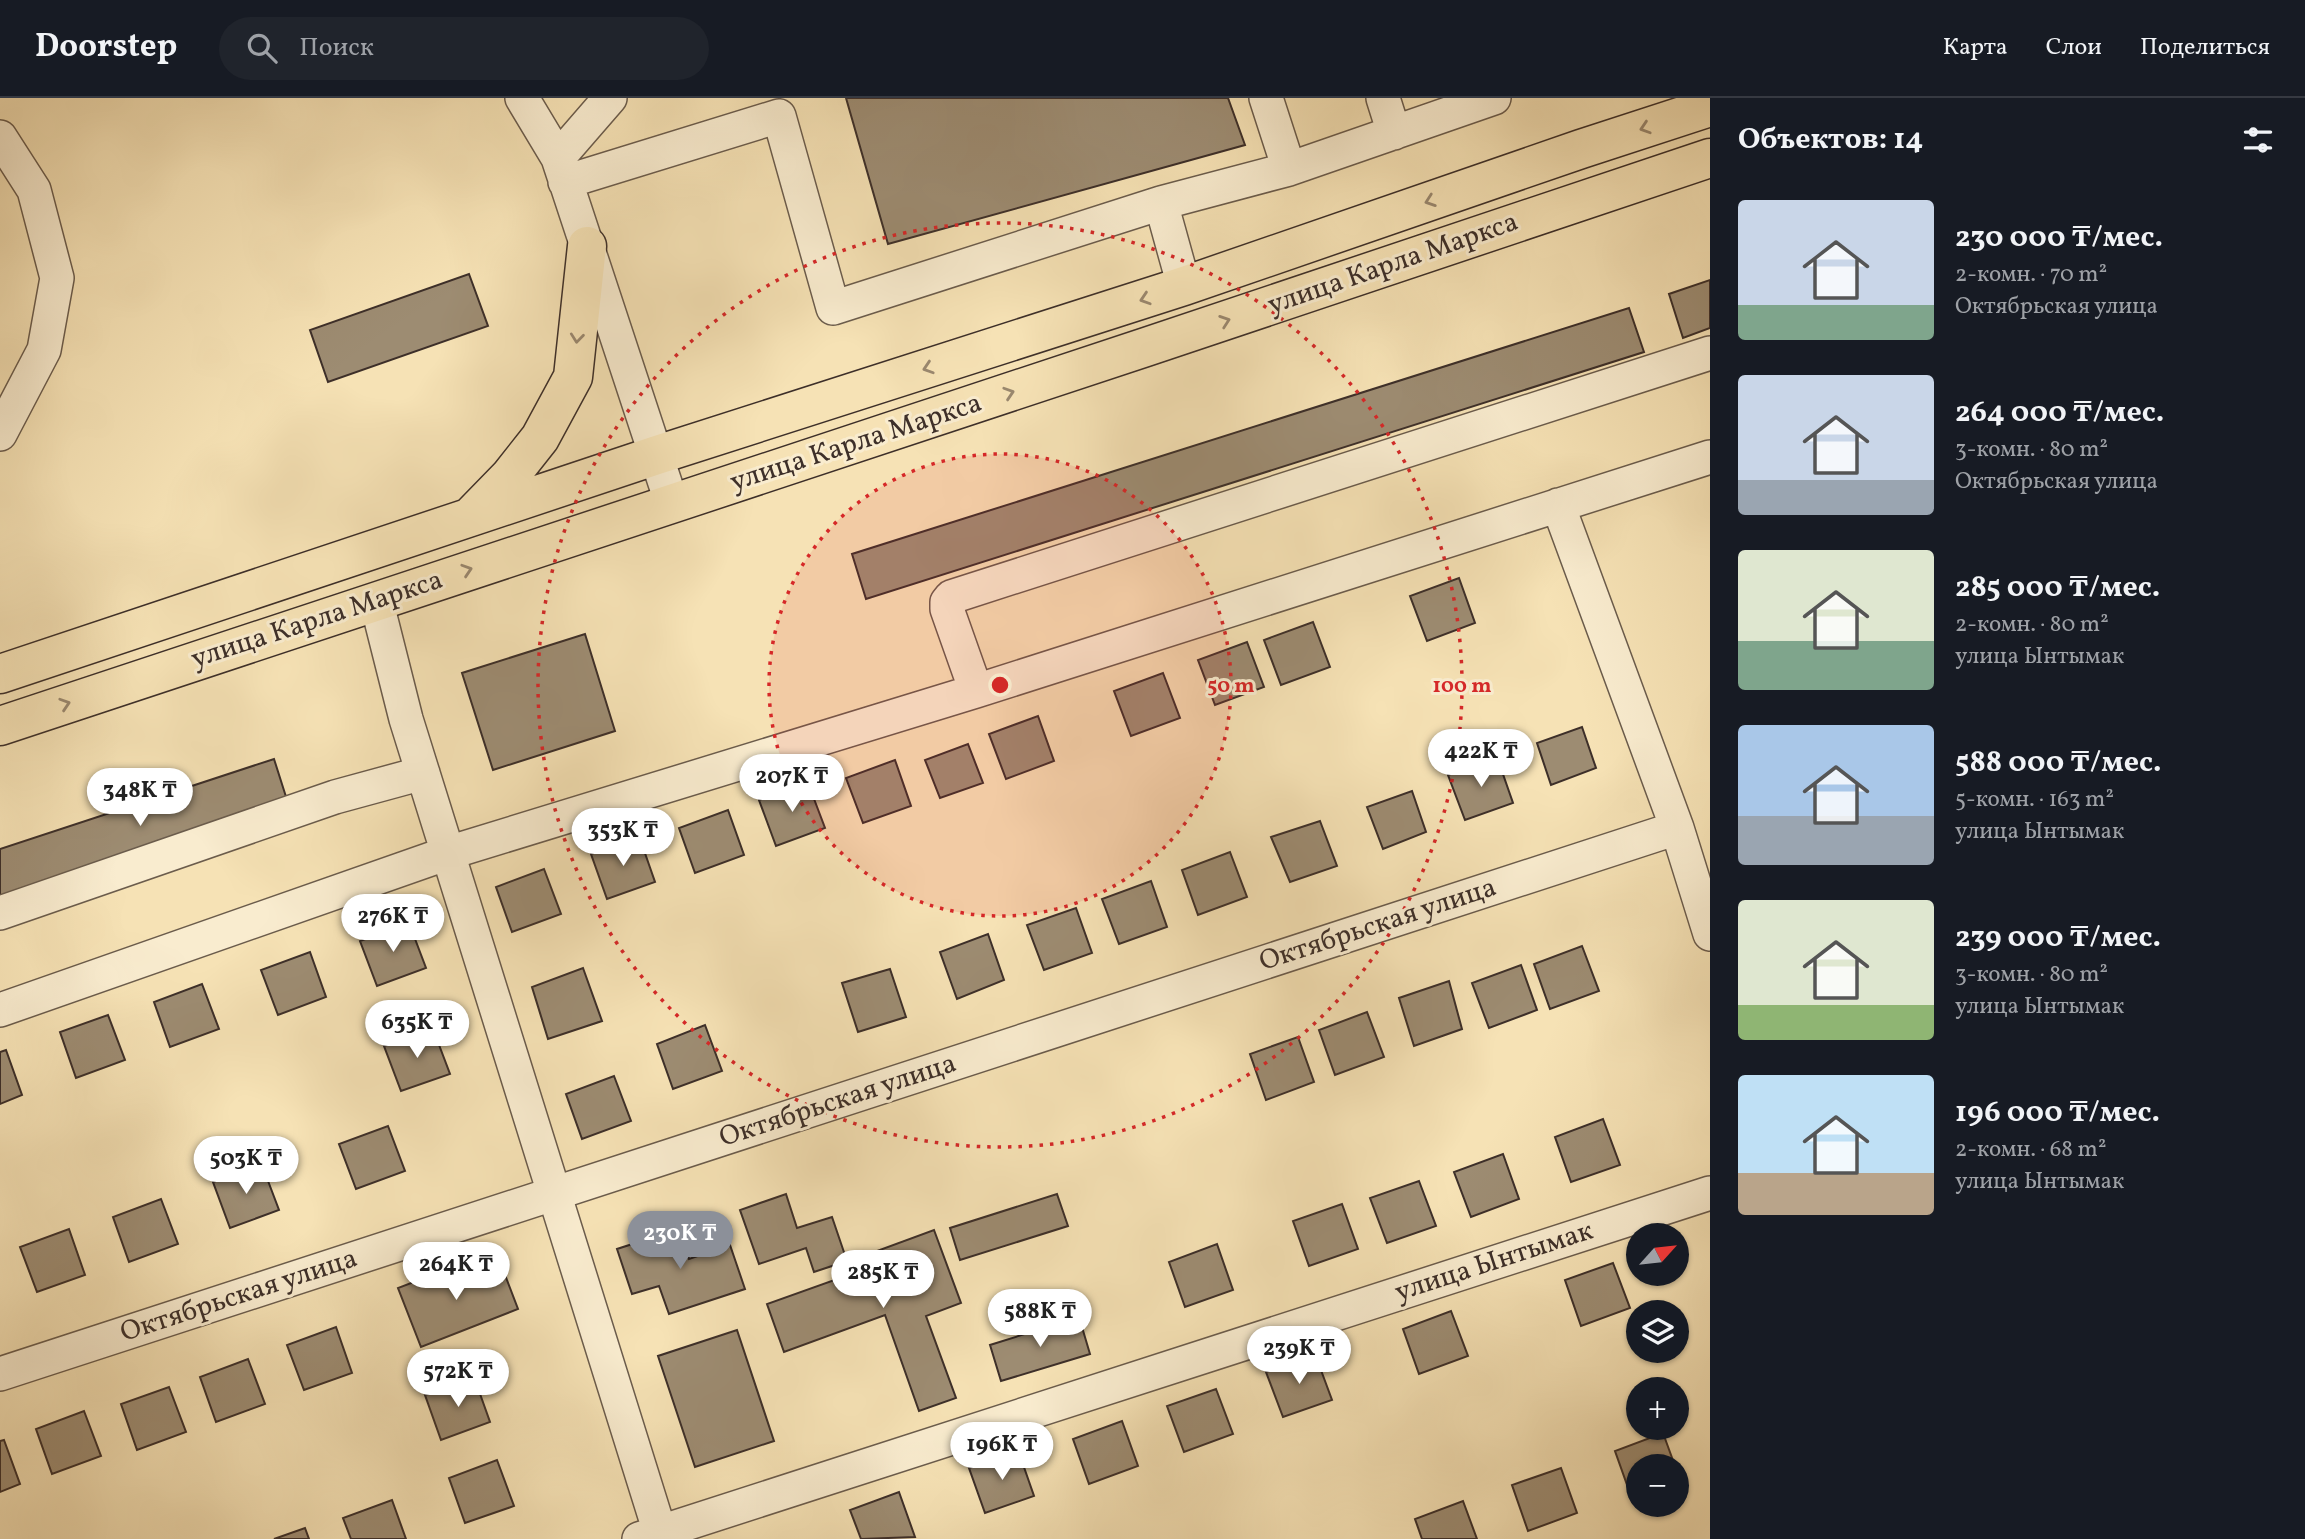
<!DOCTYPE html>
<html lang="ru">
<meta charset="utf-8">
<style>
body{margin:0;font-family:Vollkorn,serif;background:#20242c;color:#f1f3f6;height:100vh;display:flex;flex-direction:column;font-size:26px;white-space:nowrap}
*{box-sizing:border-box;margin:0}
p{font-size:23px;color:#9ea1a6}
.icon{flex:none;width:38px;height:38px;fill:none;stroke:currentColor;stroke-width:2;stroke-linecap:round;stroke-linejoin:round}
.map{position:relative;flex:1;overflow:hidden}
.panel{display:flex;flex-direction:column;background:#171b24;width:595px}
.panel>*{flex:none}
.needle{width:46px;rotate:63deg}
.fabs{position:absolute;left:1626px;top:1125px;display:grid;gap:14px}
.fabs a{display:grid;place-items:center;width:63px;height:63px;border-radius:50%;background:#171b24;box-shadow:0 2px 5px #0004;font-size:35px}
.price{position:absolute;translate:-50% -60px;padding:0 16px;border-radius:24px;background:#fff;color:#222;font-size:23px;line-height:46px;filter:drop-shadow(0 2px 4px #0008)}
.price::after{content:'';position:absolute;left:50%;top:42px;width:21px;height:16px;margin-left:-10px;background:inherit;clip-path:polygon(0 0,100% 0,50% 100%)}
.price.on{background:#8c9099;color:#fff}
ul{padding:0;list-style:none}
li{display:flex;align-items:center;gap:21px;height:175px;padding:0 28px}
li span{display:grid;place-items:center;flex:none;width:196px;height:140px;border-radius:7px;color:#555}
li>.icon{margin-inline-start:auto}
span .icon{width:84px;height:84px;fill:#fffc;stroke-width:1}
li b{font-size:30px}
h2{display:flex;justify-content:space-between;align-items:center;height:84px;padding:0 28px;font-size:30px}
header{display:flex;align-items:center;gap:42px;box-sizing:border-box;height:98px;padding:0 35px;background:#171b24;border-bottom:2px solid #363941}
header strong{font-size:33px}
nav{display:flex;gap:38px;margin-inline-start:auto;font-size:24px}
.search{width:490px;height:63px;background:#20242c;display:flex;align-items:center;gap:18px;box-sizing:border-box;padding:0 24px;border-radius:38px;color:#9ea1a6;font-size:26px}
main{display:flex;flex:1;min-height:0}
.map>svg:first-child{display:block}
</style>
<header>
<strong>Doorstep</strong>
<div class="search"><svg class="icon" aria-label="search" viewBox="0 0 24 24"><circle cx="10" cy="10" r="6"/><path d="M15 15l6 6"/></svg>Поиск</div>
<nav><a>Карта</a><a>Слои</a><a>Поделиться</a></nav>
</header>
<main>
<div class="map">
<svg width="1710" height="1441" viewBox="0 0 1710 1441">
<rect width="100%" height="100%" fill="#f6e2b5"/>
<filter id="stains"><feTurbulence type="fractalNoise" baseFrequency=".00286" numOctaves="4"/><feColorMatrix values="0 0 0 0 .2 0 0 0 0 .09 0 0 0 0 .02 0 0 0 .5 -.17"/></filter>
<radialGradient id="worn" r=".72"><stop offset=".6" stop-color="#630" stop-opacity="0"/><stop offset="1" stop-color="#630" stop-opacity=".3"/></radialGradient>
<path fill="#9d8c72" stroke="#3d2f29" stroke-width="2" d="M 846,0 L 1228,0 L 1245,47 L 888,146 Z
M 469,176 L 488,228 L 328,284 L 310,232 Z
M 1710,182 L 1710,230 L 1683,240 L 1669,196 Z
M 1629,210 L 1644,254 L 866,501 L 852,456 Z
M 1459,480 L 1475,525 L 1427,543 L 1410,498 Z
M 1313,524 L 1330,569 L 1281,587 L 1264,542 Z
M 585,536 L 615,633 L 493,672 L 462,575 Z
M 1247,544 L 1264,589 L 1215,607 L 1198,562 Z
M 1163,575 L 1180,620 L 1131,638 L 1114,593 Z
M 1038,618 L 1054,663 L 1006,681 L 989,636 Z
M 1582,629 L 1596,670 L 1551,687 L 1537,645 Z
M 968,646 L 983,685 L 940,700 L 925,662 Z
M 1497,659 L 1513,705 L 1465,722 L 1448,677 Z
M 274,661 L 288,705 L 0,800 L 0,751 Z
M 895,662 L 911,708 L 863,725 L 846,680 Z
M 808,685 L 825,730 L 776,748 L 759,702 Z
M 1412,693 L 1426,734 L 1383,751 L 1367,709 Z
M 728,712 L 744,757 L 695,775 L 679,730 Z
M 1320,723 L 1337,768 L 1290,784 L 1271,739 Z
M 639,738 L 655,784 L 607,801 L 591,756 Z
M 1230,754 L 1247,799 L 1198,817 L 1182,772 Z
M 544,771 L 561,816 L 512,834 L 496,789 Z
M 1151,783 L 1167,829 L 1119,846 L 1102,801 Z
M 1076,810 L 1092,855 L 1044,872 L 1027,827 Z
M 409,825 L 426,870 L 377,888 L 360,843 Z
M 988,836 L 1004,882 L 957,901 L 940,854 Z
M 1582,848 L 1599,893 L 1550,911 L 1534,866 Z
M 310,854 L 326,899 L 278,917 L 261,872 Z
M 1521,867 L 1537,912 L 1489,930 L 1472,885 Z
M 583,870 L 602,923 L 548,941 L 532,889 Z
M 890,871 L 906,919 L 858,934 L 842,885 Z
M 1449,883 L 1462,931 L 1414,948 L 1399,900 Z
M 202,886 L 219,931 L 170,949 L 154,904 Z
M 1367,914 L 1384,959 L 1335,977 L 1319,932 Z
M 108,917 L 125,962 L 76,980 L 60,934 Z
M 705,927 L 722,973 L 673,991 L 657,946 Z
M 433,931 L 450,976 L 401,993 L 384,948 Z
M 1298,939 L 1314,984 L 1266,1002 L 1250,956 Z
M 6,952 L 22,997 L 0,1006 L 0,954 Z
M 614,978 L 631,1023 L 582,1041 L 566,996 Z
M 1603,1021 L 1620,1067 L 1571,1084 L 1555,1039 Z
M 388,1028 L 405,1073 L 356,1091 L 339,1046 Z
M 1503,1056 L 1519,1101 L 1471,1119 L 1454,1074 Z
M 262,1067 L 279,1112 L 230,1130 L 213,1084 Z
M 1419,1083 L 1436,1128 L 1387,1145 L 1370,1100 Z
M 786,1096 L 797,1130 L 832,1119 L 847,1163 L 814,1174 L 806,1150 L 759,1166 L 740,1112 Z
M 1057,1096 L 1068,1128 L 960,1162 L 950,1130 Z
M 161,1101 L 178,1146 L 129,1164 L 113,1119 Z
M 1342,1106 L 1358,1151 L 1309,1168 L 1293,1123 Z
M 69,1131 L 85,1177 L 37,1194 L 20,1149 Z
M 679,1131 L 689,1161 L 730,1147 L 745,1191 L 669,1216 L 659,1188 L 632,1196 L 617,1151 Z
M 934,1132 L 961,1205 L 926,1218 L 956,1300 L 919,1313 L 885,1217 L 784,1254 L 767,1206 L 871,1169 L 866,1157 Z
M 1217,1146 L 1233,1192 L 1185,1209 L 1169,1164 Z
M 466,1164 L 473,1181 L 502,1169 L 518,1211 L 421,1249 L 398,1190 Z
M 1613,1165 L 1630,1210 L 1581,1228 L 1565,1182 Z
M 1451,1213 L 1468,1258 L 1419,1276 L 1403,1231 Z
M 1079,1219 L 1090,1256 L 1001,1283 L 990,1247 Z
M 336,1229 L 352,1275 L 304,1292 L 287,1247 Z
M 737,1232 L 774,1343 L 695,1369 L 658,1258 Z
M 1315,1256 L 1332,1302 L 1283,1319 L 1266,1274 Z
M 248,1261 L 265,1306 L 216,1324 L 200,1279 Z
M 474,1279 L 490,1324 L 441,1342 L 425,1297 Z
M 169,1289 L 186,1334 L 137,1352 L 121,1306 Z
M 1216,1291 L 1233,1336 L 1184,1354 L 1167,1308 Z
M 84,1313 L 101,1358 L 52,1376 L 36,1331 Z
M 1122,1323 L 1138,1368 L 1089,1386 L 1073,1341 Z
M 1663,1335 L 1675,1368 L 1638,1368 L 1638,1396 L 1631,1398 L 1615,1353 Z
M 4,1342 L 20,1386 L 0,1394 L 0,1343 Z
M 1018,1352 L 1034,1398 L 985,1415 L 969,1370 Z
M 497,1362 L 514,1408 L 465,1425 L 449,1380 Z
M 1561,1370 L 1577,1415 L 1528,1433 L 1512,1387 Z
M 899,1394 L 915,1439 L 861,1441 L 850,1412 Z
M 392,1402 L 406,1441 L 351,1441 L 343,1420 Z
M 1463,1403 L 1477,1441 L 1422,1441 L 1415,1421 Z
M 305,1430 L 309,1441 L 274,1441 Z"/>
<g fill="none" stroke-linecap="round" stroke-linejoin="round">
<defs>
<path id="minor" d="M 522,0 L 558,60 L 672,406
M 1266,0 L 1289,71
M 1383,0 L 1394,35
M 0,39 L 34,92 L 57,180 L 44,252 L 0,336
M 558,60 L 610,0
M 565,84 L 779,18 L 833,210 L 1161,105
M 1184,188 L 1161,105 L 1289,71 L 1494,0
M 1558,407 L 1677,730 L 1710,836
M 376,502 L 406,621 L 662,1441
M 976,593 L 947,511 L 947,504 L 951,499 L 1710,255
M 0,815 L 335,699 L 423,675
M 0,912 L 448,755 L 976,593 L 1710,359
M 0,1276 L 1677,730
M 639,1441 L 1710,1095"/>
<path id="major" d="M 473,416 L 510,378 L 540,340 L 573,279 L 587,148
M 0,576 L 657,357 L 1184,188 L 1581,51 L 1710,9
M 0,628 L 1146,249 L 1710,60"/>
</defs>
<use href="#minor" stroke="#6b5c4c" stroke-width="36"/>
<use href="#major" stroke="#3d2f29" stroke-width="41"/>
<use href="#minor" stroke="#f9eccf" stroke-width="33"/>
<use href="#major" stroke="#f6e2b5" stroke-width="38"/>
</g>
<defs><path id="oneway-chevron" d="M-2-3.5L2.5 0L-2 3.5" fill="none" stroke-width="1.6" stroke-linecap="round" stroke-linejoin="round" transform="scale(1.75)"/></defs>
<g stroke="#9a886f">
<use href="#oneway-chevron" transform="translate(1645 30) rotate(162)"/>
<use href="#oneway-chevron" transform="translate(1430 103) rotate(161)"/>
<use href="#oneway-chevron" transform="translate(1145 201) rotate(162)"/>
<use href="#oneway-chevron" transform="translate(1225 223) rotate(-19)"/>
<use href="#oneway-chevron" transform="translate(577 240) rotate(96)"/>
<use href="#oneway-chevron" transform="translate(928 270) rotate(162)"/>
<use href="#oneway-chevron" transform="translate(1009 295) rotate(-18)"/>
<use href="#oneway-chevron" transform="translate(467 472) rotate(-18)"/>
<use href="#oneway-chevron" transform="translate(65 606) rotate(-18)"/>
</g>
<circle cx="1000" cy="587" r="231" fill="#d62828" fill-opacity=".12"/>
<g fill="none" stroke="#d62828" stroke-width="3.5" stroke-dasharray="3.5 7">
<circle cx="1000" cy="587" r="231"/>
<circle cx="1000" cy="587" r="462"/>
</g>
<g text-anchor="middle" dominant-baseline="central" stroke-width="6" stroke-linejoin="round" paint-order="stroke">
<g font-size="28" fill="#3d2f29" stroke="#f9eccf">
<text transform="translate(1393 166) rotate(-19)">улица Карла Маркса</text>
<text transform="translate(856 345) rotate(-18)">улица Карла Маркса</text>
<text transform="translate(317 522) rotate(-18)">улица Карла Маркса</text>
<text transform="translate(1378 827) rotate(-18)">Октябрьская улица</text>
<text transform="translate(838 1003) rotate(-18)">Октябрьская улица</text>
<text transform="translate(1494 1164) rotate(-18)">улица Ынтымак</text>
<text transform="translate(239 1198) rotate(-18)">Октябрьская улица</text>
</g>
</g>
<circle cx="1000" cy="587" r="10" fill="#d62828" stroke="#f9eccf" stroke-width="3.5"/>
<g font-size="21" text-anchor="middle" font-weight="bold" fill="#d62828" stroke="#f9eccf" stroke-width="6" stroke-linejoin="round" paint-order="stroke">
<text x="1231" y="594">50 m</text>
<text x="1462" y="594">100 m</text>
</g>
<rect width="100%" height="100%" filter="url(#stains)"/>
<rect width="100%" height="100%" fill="url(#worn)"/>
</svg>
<div class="fabs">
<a><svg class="needle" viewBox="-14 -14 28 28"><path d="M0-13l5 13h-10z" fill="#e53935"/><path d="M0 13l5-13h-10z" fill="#9ea1a6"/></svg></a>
<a><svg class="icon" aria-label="layers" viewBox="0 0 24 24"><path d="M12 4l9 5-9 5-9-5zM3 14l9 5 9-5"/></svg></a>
<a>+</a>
<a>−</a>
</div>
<b class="price" style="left:1481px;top:691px">422K ₸</b>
<b class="price" style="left:792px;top:716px">207K ₸</b>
<b class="price" style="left:140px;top:730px">348K ₸</b>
<b class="price" style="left:623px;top:770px">353K ₸</b>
<b class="price" style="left:393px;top:856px">276K ₸</b>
<b class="price" style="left:417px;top:962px">635K ₸</b>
<b class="price" style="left:246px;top:1098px">503K ₸</b>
<b class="price on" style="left:680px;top:1173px">230K ₸</b>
<b class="price" style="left:456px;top:1204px">264K ₸</b>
<b class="price" style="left:883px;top:1212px">285K ₸</b>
<b class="price" style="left:1040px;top:1251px">588K ₸</b>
<b class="price" style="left:1299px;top:1288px">239K ₸</b>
<b class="price" style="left:458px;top:1311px">572K ₸</b>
<b class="price" style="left:1002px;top:1384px">196K ₸</b>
</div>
<section class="panel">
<h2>Объектов: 14<svg class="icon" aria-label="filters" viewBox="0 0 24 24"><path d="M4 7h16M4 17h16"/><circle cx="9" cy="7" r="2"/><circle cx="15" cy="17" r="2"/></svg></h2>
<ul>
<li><span style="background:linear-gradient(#c9d6e8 75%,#7fa58c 0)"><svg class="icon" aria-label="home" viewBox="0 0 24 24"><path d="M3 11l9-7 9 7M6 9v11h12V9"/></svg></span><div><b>230 000 ₸/мес.</b><p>2-комн. · 70 m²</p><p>Октябрьская улица</p></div></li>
<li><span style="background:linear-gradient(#c9d6e8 75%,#9aa5b1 0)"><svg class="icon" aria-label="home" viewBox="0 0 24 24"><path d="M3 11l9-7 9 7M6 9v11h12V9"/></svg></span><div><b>264 000 ₸/мес.</b><p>3-комн. · 80 m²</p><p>Октябрьская улица</p></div></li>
<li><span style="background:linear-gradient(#dfe7d0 65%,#7fa58c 0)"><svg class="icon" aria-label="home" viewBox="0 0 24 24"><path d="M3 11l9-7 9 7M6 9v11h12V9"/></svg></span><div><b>285 000 ₸/мес.</b><p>2-комн. · 80 m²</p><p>улица Ынтымак</p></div></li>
<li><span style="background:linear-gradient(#a9c7e8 65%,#9aa5b1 0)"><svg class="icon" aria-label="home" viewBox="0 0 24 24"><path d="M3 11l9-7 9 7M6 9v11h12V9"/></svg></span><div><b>588 000 ₸/мес.</b><p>5-комн. · 163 m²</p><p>улица Ынтымак</p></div></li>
<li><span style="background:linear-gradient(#dfe7d0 75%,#8fb573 0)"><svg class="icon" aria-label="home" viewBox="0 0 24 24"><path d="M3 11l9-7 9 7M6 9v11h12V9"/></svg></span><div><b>239 000 ₸/мес.</b><p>3-комн. · 80 m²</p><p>улица Ынтымак</p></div></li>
<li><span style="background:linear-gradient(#bfe0f5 70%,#b9a48a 0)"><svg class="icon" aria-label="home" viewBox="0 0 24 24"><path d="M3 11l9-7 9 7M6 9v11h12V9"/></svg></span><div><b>196 000 ₸/мес.</b><p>2-комн. · 68 m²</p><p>улица Ынтымак</p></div></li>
</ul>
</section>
</main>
